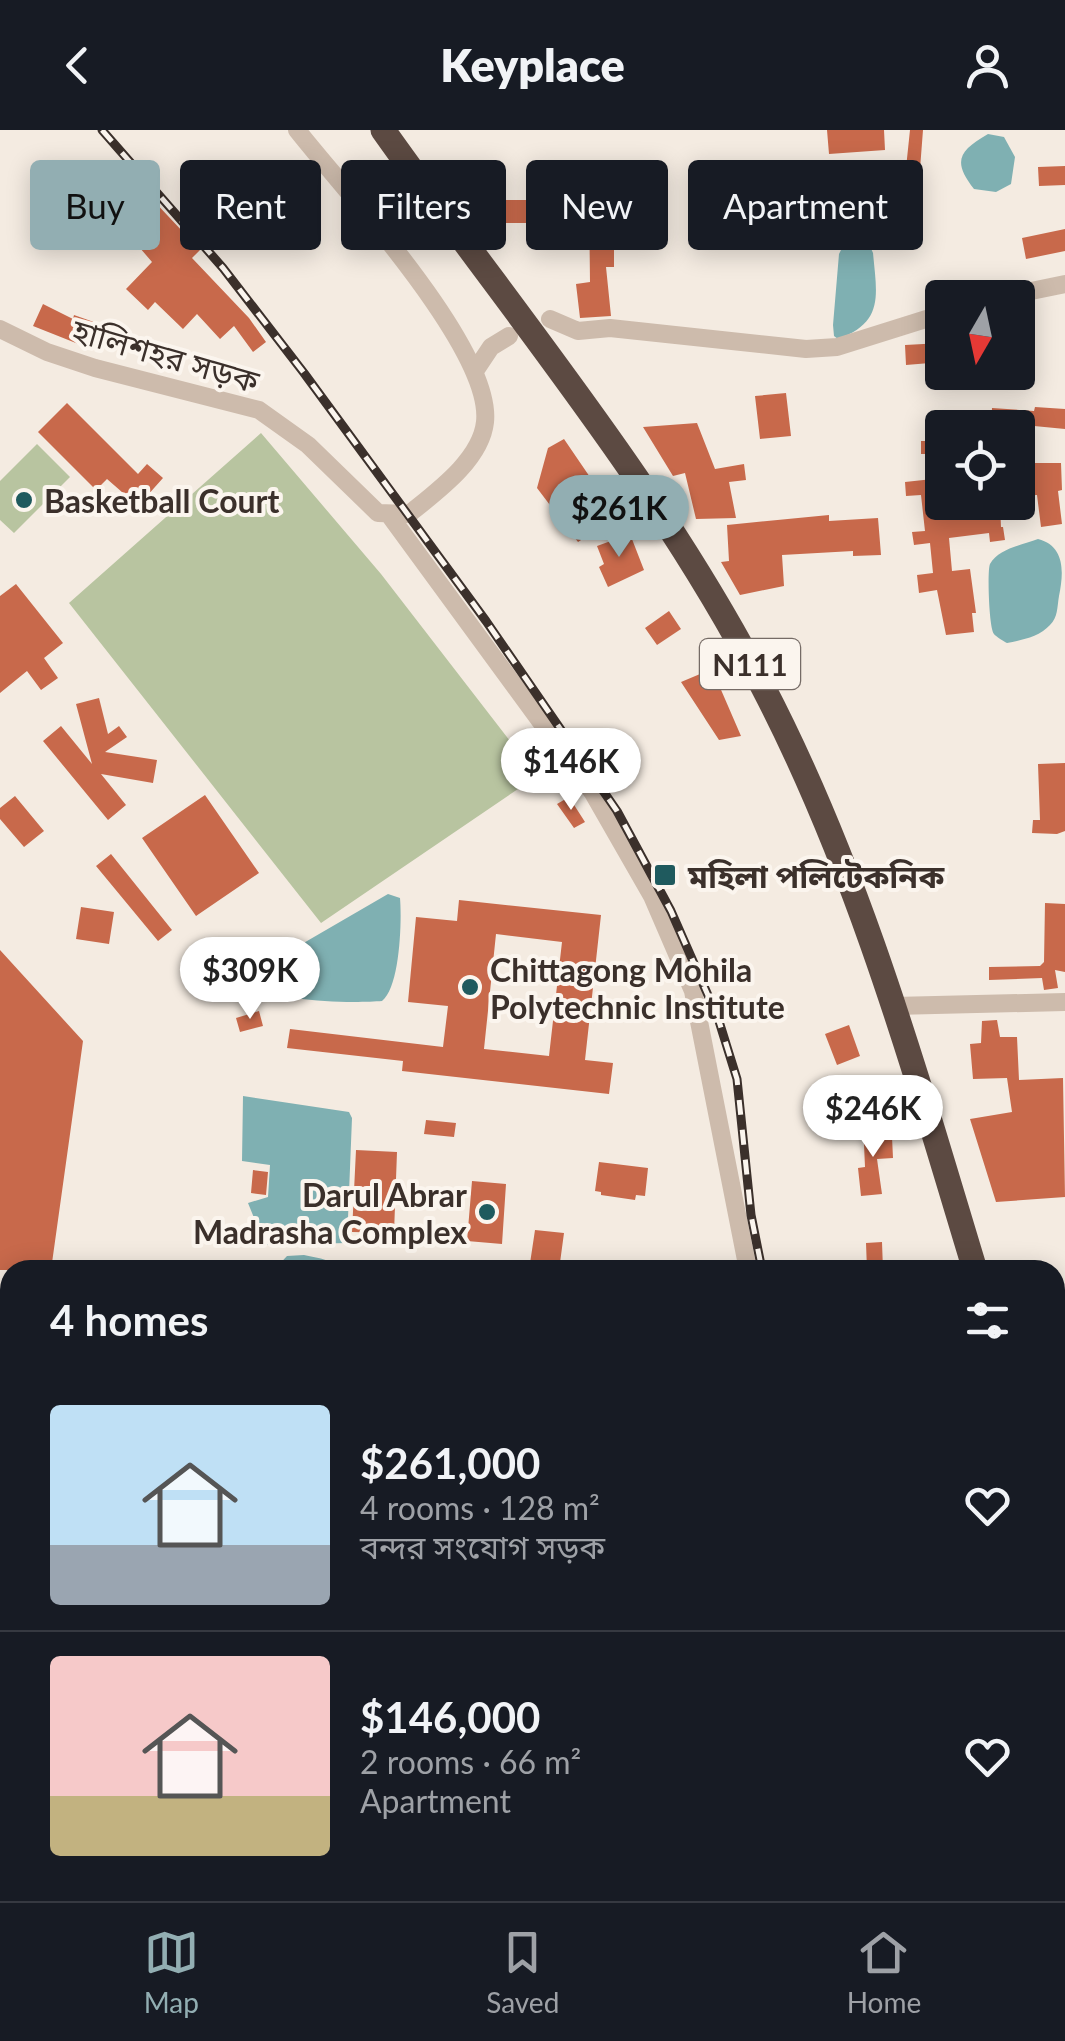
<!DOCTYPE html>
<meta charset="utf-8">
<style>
body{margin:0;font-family:Lato,"Noto Sans Bengali",sans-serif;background:#20242c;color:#f1f3f6;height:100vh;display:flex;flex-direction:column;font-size:38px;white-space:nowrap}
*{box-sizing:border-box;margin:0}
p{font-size:32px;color:#9ea1a6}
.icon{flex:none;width:55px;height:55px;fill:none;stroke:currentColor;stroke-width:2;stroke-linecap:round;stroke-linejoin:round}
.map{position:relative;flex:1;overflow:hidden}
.details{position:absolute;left:0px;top:1130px;width:1065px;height:642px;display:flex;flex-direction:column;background:#171b24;border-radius:30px 30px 0 0;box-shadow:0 5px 25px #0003}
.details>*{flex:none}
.guide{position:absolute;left:30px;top:30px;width:1005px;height:90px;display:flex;gap:20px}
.needle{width:65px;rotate:189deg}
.controls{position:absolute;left:925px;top:150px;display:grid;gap:20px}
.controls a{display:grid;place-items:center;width:110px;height:110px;border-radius:10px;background:#171b24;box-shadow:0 5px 25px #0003;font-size:50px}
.price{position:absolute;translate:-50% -85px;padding:0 22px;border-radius:35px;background:#fff;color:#222;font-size:32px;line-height:65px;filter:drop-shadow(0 2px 5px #0008)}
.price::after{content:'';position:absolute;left:50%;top:60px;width:30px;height:22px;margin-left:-15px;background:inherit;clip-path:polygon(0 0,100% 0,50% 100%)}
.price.active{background:#92aeb2;color:#111}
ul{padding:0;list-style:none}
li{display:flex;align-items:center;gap:30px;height:250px;padding:0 50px}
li+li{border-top:2px solid #363941}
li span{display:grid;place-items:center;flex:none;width:280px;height:200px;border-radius:10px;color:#555}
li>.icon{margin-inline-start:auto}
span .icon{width:120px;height:120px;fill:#fffc;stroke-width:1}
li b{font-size:42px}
h2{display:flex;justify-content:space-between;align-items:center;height:120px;padding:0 50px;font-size:42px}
.pill{padding:0 35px;border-radius:10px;background:#171b24;box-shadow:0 5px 25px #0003;font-size:35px;line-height:90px}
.pill.active{background:#92aeb2;color:#111}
header{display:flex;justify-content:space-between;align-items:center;height:130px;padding:0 50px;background:#171b24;font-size:45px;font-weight:800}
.tabs{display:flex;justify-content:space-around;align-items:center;height:140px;border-top:2px solid #363941;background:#171b24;font-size:28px;color:#9ea1a6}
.tabs a{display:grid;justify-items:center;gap:5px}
.tabs .active{color:#92aeb2}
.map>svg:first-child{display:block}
</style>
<header><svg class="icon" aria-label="back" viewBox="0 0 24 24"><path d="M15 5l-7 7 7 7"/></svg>Keyplace<svg class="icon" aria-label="person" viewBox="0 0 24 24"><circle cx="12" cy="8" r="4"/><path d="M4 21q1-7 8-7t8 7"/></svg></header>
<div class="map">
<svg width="1065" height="1771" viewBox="0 0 1065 1771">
<rect width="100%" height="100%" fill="#f4ebe1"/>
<path fill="#b8c4a0" d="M 261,303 L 381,444 L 537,646 L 321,793 L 69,473 Z
M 37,314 L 70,347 L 14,403 L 0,390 L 0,351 Z"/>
<path fill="#7fb0b2" d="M 988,4 L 1004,7 L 1015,27 L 1011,54 L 996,62 L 974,59 C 952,31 959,21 988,4 Z
M 807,35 L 830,41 L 835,69 L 830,78 C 810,86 775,93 755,85 C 725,47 782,39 807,35 Z
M 861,113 L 870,116 L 873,123 C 877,166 884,192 838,209 L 834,206 L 833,195 L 839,124 L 843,116 Z
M 1038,409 C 1065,416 1064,442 1059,466 C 1057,478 1058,487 1050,495 C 1039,507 1022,510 1007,513 C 1005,512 995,506 994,504 C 989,499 987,440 990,434 C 999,418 1023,415 1038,409 Z
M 388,764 L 400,768 C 402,791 400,857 382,871 C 355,873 267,874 253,848 L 264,836 Z
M 243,966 L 349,982 L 352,988 L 347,1113 L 265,1115 L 248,1073 L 268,1067 L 270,1035 L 242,1031 Z
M 304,1125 C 316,1128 332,1128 338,1140 L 274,1140 L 287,1126 Z
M 0,1751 L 10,1752 L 10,1762 L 64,1763 L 63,1771 L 0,1771 Z
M 436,1763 L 436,1762 L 539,1763 L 537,1771 L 432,1771 Z"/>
<path fill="#c8694b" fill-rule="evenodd" d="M 827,0 L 884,0 L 885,20 L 829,24 Z
M 910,0 L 923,0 L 920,39 L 906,38 Z
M 1065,36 L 1065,55 L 1039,56 L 1038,37 Z
M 589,61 L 614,61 L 614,137 L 606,137 L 611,186 L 580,188 L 576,154 L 590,152 Z
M 152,69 L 200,120 L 192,128 L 249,188 L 266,212 L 253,222 L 234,196 L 220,209 L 197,184 L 183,199 L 155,172 L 148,180 L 126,159 L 152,132 L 128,104 L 149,87 L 142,79 Z
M 503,70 L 560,70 L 560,93 L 503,93 Z
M 1065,99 L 1065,121 L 1026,129 L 1022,108 Z
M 43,174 L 73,189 L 74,185 L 105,196 L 96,221 L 33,196 Z
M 942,213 L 942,232 L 906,235 L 905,215 Z
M 786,263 L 791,306 L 760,309 L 755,266 Z
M 67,273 L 138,344 L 147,334 L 163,348 L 138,376 L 107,349 L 96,360 L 38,302 Z
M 1035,277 L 1065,279 L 1065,299 L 1014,294 L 1014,298 L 991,298 L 992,278 L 1034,281 Z
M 697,293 L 715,339 L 744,334 L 746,350 L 729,352 L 736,388 L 696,389 L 685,343 L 673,346 L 643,297 Z
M 564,309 L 609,375 L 588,385 L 598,399 L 578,412 L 537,358 L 548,318 Z
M 921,311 L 942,311 L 942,324 L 921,324 Z
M 1035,333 L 1061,333 L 1062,360 L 1058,361 L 1062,394 L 1041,397 L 1037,365 L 1018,366 L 1018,340 L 1035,336 Z
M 942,348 L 942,377 L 1000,373 L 1001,397 L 1003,397 L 1005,410 L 990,412 L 989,403 L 949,408 L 952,441 L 970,439 L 976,483 L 972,483 L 974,502 L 946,505 L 937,460 L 919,463 L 917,445 L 933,443 L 930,413 L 914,415 L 912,402 L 925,401 L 921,365 L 906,366 L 905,352 Z
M 829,385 L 829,391 L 878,388 L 881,425 L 853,426 L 853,421 L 782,425 L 784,456 L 740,465 L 721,432 L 729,431 L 727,395 Z
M 630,404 L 644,440 L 608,457 L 599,437 L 604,434 L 597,416 Z
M 16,454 L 63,513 L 44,528 L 58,548 L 41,560 L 27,541 L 0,563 L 0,466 Z
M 669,481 L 681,499 L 657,515 L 645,498 Z
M 712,539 L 741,606 L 719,610 L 681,552 Z
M 99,568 L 108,604 L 119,596 L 127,607 L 105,622 L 157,630 L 153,653 L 101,644 L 126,675 L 108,690 L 43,611 L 61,596 L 92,634 L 76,574 Z
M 1065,633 L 1065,701 L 1057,704 L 1032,703 L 1033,690 L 1040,690 L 1038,634 Z
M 205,665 L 259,743 L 196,786 L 142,708 Z
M 15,666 L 44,701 L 24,717 L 0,689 L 0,678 Z
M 569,667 L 585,692 L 574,698 L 557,674 Z
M 111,724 L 172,800 L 158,811 L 96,736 Z
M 459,770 L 601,785 L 585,930 L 613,933 L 609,964 L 402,941 L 403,931 L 287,918 L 290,899 L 443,917 L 448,876 L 408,872 L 416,787 L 457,791 ZM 496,804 L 562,812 L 549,926 L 484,919 Z
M 1045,773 L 1065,774 L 1065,842 L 1055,840 L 1058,858 L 1044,860 L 1042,848 L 989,850 L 989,837 L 1040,836 L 1044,832 Z
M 81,777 L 114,782 L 109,814 L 76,809 Z
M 0,820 L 83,911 L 51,1140 L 0,1140 Z
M 259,881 L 263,896 L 240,902 L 236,888 Z
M 997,890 L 1000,907 L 1017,907 L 1019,950 L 1063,948 L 1065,1067 L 996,1072 L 970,989 L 1012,982 L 1007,948 L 973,949 L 970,914 L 981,913 L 982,891 Z
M 849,895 L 860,926 L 837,935 L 825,904 Z
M 426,990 L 456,993 L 454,1007 L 424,1004 Z
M 873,991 L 875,1008 L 892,1007 L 893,1028 L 877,1029 L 882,1064 L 861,1066 L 858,1038 L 865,1037 L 863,992 Z
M 356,1020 L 397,1022 L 394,1103 L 352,1102 Z
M 599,1032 L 648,1038 L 645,1066 L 636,1065 L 635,1070 L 601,1065 L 601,1062 L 595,1061 Z
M 253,1040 L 268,1042 L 266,1065 L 251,1063 Z
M 472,1051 L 506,1054 L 502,1114 L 467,1111 Z
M 535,1100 L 564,1103 L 559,1140 L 529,1140 Z
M 882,1112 L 883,1140 L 867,1140 L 866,1113 Z"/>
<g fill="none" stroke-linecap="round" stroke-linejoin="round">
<path stroke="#cdbbac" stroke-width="18" d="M 997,168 L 1065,154
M 550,189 L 578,201 L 610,198 L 806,219 L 837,217 L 942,184
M 0,199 L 47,222 L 95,238 L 259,280 L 308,315 L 378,383 L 409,384 C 436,362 481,330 485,292 C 493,219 344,60 297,0
M 475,241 L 491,217 L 509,206
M 390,386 L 593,663 L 652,766 L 693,861 L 748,1140
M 894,876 L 1065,872
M 0,1407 L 4,1439 L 10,1440
M 1055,1453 L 1065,1468
M 0,1704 L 10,1704
M 144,1762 L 177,1771
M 344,1771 L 345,1762
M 562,1771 L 564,1762
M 718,1771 L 719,1762"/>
<path stroke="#5c4a42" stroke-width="25" d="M 383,0 C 512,182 660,357 763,557 C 859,741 915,942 975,1140
M 1055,1345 L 1065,1364"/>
<defs>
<path id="rail" d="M 102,0 L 223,138 L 304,243 L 486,491 L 617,681 L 671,781 L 718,888 L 737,949 L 751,1085 L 762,1140
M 1055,1612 L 1065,1625"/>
</defs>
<use href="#rail" stroke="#3b302b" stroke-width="9"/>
<use href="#rail" stroke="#fbf5ee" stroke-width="5" stroke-dasharray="15" stroke-linecap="butt"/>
</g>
<g fill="#1f5a5e" stroke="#fbf5ee" stroke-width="4">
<circle cx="24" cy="370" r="10"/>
<rect x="653" y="733" width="24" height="24" rx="5"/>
<circle cx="470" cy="857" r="10"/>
<circle cx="487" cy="1082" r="10"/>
</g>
<g text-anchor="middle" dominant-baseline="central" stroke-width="8" stroke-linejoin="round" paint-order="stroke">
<rect fill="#fbf5ee" stroke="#756b66" stroke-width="2.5" x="700" y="509" width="100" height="50" rx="8"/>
<g font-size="30" font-weight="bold" fill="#3b302b">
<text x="750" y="534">N111</text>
</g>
<g font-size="32" fill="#3b302b" stroke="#fbf5ee">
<text transform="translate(166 225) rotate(16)">হালিশহর সড়ক</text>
</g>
<g font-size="32" font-weight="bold" fill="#3b302b" stroke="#fbf5ee" text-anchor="start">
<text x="44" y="370">Basketball Court</text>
<text x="688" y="745">মহিলা পলিটেকনিক</text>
<text x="490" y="839">Chittagong Mohila<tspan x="490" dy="37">Polytechnic Institute</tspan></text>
<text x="467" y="1064" text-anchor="end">Darul Abrar<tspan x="467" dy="37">Madrasha Complex</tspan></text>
</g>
</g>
</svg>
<div class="controls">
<a><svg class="needle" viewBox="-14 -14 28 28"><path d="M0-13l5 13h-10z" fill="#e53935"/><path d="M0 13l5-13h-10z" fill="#9ea1a6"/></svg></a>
<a><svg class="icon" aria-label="locate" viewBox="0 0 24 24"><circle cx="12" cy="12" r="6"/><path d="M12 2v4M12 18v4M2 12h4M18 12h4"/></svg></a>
</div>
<b class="price active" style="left:619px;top:430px">$261K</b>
<b class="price" style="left:571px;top:683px">$146K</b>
<b class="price" style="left:250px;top:892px">$309K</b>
<b class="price" style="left:873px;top:1030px">$246K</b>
<div class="guide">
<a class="pill active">Buy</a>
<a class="pill">Rent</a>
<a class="pill">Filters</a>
<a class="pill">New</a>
<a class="pill">Apartment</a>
</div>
<section class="details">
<h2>4 homes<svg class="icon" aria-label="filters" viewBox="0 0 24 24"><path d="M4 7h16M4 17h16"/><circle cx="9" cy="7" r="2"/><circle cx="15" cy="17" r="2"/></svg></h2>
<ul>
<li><span style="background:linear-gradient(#bfe0f5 70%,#9aa5b1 0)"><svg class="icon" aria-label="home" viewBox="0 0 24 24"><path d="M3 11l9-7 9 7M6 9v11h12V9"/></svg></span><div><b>$261,000</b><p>4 rooms · 128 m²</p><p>বন্দর সংযোগ সড়ক</p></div><svg class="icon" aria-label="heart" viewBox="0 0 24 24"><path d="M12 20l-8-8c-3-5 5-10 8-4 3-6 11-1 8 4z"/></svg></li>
<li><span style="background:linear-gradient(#f6c9c9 70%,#c2b280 0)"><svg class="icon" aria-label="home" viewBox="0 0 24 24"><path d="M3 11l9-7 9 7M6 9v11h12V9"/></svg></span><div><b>$146,000</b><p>2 rooms · 66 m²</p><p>Apartment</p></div><svg class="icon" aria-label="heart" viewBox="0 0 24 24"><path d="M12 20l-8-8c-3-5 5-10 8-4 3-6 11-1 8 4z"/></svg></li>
</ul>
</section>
</div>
<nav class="tabs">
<a class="active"><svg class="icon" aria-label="map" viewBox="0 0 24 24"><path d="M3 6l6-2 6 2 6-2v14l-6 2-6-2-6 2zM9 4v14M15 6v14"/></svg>Map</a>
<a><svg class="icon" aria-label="saved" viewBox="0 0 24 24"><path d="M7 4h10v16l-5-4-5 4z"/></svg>Saved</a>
<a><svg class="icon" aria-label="home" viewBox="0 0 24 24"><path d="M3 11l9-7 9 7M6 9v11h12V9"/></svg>Home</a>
</nav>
